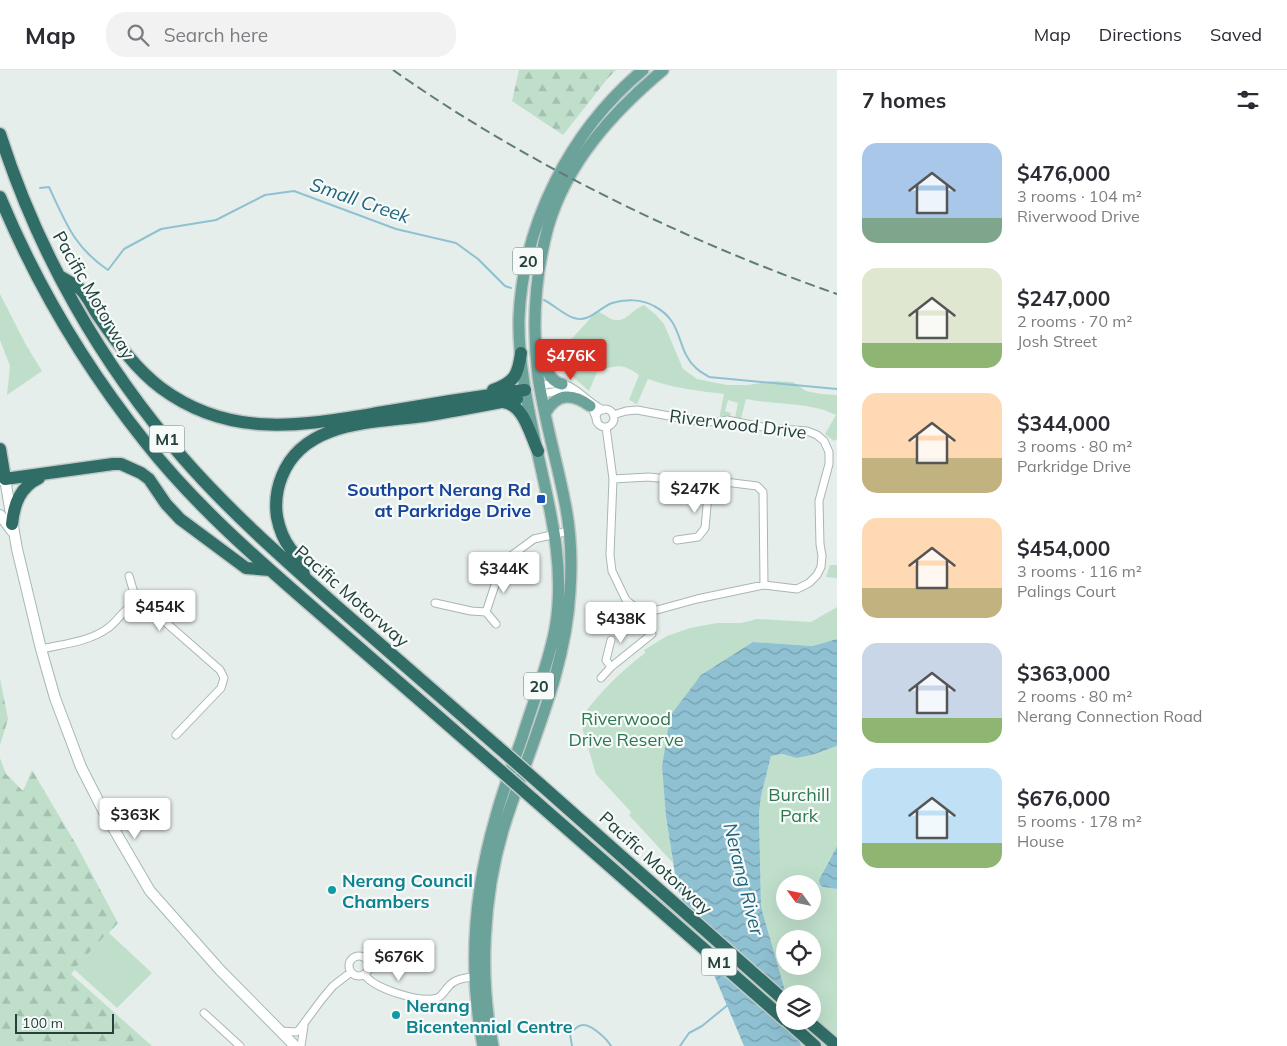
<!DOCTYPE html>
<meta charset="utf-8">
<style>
body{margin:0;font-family:Mulish,sans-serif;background:#f2f2f3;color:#2b2b33;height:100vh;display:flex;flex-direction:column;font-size:19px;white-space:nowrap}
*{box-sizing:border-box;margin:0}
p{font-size:16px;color:#7c7c81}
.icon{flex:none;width:28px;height:28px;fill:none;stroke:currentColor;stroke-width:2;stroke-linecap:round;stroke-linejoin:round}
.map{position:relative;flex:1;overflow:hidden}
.side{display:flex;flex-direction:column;background:#fff;width:450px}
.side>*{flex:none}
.needle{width:32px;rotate:303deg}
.buttons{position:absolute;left:776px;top:805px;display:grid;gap:10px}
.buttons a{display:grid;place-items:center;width:45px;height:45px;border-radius:50%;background:#fff;box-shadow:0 5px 20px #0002;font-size:25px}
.scale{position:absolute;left:15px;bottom:12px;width:99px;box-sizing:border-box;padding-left:5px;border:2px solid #24413c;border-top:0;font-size:14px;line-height:18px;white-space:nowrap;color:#24413c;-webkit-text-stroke:4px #f6fbf9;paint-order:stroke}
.price{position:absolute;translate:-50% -42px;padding:0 11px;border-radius:5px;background:#fff;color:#222;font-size:16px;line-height:32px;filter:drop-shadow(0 1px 2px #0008)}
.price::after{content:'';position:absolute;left:50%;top:30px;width:15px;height:11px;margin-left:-8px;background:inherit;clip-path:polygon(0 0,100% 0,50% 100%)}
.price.active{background:#d93025;color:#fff}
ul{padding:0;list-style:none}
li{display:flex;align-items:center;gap:15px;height:125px;padding:0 25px}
li span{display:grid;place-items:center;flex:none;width:140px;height:100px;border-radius:15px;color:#555}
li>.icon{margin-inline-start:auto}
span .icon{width:60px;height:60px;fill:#fffc;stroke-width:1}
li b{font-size:21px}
h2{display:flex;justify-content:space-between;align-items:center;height:60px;padding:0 25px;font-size:21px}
header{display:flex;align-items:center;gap:30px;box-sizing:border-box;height:70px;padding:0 25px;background:#fff;border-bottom:1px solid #e1e1e2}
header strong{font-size:24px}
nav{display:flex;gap:28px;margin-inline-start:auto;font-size:18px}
.search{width:350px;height:45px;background:#f2f2f3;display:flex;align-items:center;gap:12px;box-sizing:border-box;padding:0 18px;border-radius:20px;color:#7c7c81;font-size:19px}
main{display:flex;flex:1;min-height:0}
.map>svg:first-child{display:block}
</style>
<header>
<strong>Map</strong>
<div class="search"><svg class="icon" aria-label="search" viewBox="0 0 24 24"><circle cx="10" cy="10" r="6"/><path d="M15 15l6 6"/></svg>Search here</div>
<nav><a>Map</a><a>Directions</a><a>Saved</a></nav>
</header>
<main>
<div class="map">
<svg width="837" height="976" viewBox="0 0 837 976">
<defs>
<pattern id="forest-firs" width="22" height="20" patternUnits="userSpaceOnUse" patternTransform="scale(1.25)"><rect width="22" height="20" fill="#bfdfcb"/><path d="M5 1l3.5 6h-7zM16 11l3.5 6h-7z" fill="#a4c1af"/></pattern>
<pattern id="water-waves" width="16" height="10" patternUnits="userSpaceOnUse" patternTransform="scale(1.25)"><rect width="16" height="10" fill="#8fc1d2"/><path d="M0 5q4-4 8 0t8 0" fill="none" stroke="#759eac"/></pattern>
</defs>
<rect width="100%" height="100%" fill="#e6eeeb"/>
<path fill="url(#forest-firs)" d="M 519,0 L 616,0 L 608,8 L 563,65 L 512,31 Z
M 0,608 L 8,649 L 0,675 Z
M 0,688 L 6,704 L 23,721 L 32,700 L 77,776 L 118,853 L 71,904 L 152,976 L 0,976 Z"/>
<path fill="#bfdfcb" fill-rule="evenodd" d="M 0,224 L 26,275 L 42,301 L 7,325 L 10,296 L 0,270 Z
M 644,235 L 656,245 L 664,254 L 683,299 L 697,309 L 727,315 L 748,315 L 774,311 L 793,312 L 806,321 L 821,324 L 837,325 L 837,369 L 834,371 L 825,364 L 836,345 C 811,332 775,335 746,329 L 741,349 L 735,348 L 738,333 L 728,330 L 725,341 L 731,343 L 730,347 L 719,349 L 724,324 C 699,321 672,318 648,309 L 637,334 L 633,333 L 634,332 L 629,330 L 639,305 C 622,293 616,295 597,302 L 589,321 L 571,305 L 566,275 L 597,241 C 602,243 606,246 611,249 C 625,255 632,239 644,235 Z
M 830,495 L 837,495 L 837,508 L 826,507 Z
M 837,537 L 837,569 L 812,576 L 753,572 L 662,697 L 666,747 L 673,793 L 629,745 L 631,742 L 596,704 L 583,661 L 581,648 C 599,623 620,602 645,583 L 644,580 L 667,566 L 690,558 L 717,553 L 741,553 L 757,549 L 811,552 Z
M 837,676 L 837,776 L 825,798 L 823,817 L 837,819 L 837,976 L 801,976 L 794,951 L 812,951 L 812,924 L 786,924 L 761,837 L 759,744 L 761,726 L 771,686 L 782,684 L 797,688 L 812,685 ZM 785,814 L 812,814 L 812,841 L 785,841 ZM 785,869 L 812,869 L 812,896 L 785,896 Z
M 108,862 L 152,903 L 117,938 L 74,899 Z"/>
<path fill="url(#water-waves)" d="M 837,569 L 837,676 L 812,685 L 797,688 L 782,684 L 771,686 L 761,726 L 759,744 L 761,837 L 786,924 L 785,951 L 794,951 L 801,976 L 744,976 L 677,817 L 666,747 L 662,697 L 670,646 L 701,605 L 753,572 L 812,576 Z
M 837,776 L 837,819 L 823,817 L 820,815 L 819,810 Z"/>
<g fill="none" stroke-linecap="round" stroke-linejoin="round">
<path stroke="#8fc1d2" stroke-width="2" d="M 40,118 L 49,117 C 66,153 74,177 108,200 L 124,179 L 161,159 L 216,150 L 265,125 L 294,121 L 396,159 L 456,173 L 478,189 L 505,216 L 511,218
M 544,230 C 554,235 564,245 574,248 C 589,253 599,238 612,233 C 625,229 642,229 654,236 C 685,252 675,279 696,298 C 700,302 705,304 709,307 L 837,319
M 572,976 L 570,964 C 573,961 577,955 583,955 C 591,954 607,969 611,976
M 680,976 L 689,963 L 702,956 L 729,934"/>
<defs>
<path id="street" d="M 540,316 C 576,307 576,326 603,340
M 541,324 L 559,321 L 575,325
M 587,334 L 592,338 L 597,350
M596 348a9 9 0 1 1 18 0a9 9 0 1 1-18 0Z
M 606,357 L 613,409 L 610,485 L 612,501 L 626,530 L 636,538 L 657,540 L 697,529 L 764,515 L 797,519 L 809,513 L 817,505 L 821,497 L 822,486 L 820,474 L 819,431 L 829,394 L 829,382 L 824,371 L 817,365 L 807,361 L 768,358 L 727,350 L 719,352 L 696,351 L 637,340 L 626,341 L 613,345
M 613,409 L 649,407 L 709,414 L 717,411 L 757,416 L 763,422 L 764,515
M 677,470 L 698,467 L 705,458 L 709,414
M 129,506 L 137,533
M 435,533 L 471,541 L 486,542 L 500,500 L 508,488 L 534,469 L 569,461
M 486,542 L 496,554
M 41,579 C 63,574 89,572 108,558 C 121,549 130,526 147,536 L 220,600 L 224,608 L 221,618 L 176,665
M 611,597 L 606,590 L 611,570
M 601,608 L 611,597 L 652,564 L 643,540
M349 896a10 10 0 1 1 20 0a10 10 0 1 1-20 0Z
M 364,904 C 374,919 420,933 437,928 C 443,926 444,921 448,917 C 455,908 467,908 477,906
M 204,943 L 240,976
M 281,961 L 296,962 L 299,960 L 322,929 L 333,916 L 351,902
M 301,976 L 304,956"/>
<path id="secondary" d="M 0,410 L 5,409 L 17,479 L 41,579 L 55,628 L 81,697 L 105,744 L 150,821 L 220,900 L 295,976
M 0,445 L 12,461"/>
<path id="primary" d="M 542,281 C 544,294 548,311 562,314
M 546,342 C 557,323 573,323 590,336
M 483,976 C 468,899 474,821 496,746 C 503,720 513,694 522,668 C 533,632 548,596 555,559 C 566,498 550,439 537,380 C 528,337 518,292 519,248 C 523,153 571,60 643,0
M 493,976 C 479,908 483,827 503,760 C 527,682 566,604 570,521 C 572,492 571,462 565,433 C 557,391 544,349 538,306 C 532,257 535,205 548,157 C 567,92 613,42 663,0"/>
<path id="highway" d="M 0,64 C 38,183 101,294 183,388 C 231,443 286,491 340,539 C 393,585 445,631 498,677
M 0,127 C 37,216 86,298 146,373 C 196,436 257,489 317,541 C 376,592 435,643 493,694
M 61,207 C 67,211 75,214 80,219 C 88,226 93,239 99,247 C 117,273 136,299 161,318 C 234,372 309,354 390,341 C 435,333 480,326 525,320
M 493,320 C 515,312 518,305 521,283
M 503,332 C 524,334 530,365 538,381
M 0,379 L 5,409 L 113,394 L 121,394 L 141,403 L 149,409 L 166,434 L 180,449 L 246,498 L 270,500
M 12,454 C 14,434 20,417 39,408
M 305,508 C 303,502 302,495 299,490 C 297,485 293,482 290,478 C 283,469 279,457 277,447 C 275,433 277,418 282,406 C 304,350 375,353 424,346 C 455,341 486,335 517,329
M 540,714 L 785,931
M 533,729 L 785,950
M 787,951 L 815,976
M 808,951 L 837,976"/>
</defs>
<use href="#street" stroke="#a8b7b3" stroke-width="9"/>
<use href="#secondary" stroke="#a4bab4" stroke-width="12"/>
<use href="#primary" stroke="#c2cac8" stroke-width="14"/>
<use href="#highway" stroke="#c2cac8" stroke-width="15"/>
<use href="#street" stroke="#fff" stroke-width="7"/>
<use href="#secondary" stroke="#fff" stroke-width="10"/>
<use href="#primary" stroke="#6ba39a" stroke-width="11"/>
<use href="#highway" stroke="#306d66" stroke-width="12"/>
<path stroke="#5f7c77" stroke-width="2" stroke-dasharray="10 5" stroke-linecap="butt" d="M 393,0 C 525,93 685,171 837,224"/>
<defs>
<path id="highway-bridge" d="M 498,677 L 540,714
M 493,694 L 533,729"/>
</defs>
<use href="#highway-bridge" stroke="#c2cac8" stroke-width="15" stroke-linecap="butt"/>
<use href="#highway-bridge" stroke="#306d66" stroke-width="12"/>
</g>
<rect fill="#1a4fb4" stroke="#f6fbf9" stroke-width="2" x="536" y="424" width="10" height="10" rx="2.5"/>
<g fill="#0f9aa8" stroke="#f6fbf9" stroke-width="2">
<circle cx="332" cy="820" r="5"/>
<circle cx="396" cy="945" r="5"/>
</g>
<g text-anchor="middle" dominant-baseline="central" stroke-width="4.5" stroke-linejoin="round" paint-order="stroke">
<g fill="#f6fbf9" stroke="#637975" stroke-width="1">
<rect x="513" y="177.5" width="30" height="27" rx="4"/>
<rect x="149.5" y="355.5" width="35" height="27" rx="4"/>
<rect x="524" y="602.5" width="30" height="27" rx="4"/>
<rect x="701.5" y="878.5" width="35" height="27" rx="4"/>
</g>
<g font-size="16" font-weight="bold" fill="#24413c">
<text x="528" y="191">20</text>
<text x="167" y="369">M1</text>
<text x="539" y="616">20</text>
<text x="719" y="892">M1</text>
</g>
<g font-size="18" fill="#24413c" stroke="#f6fbf9">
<text transform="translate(94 225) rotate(60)">Pacific Motorway</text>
<text transform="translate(738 354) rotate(7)">Riverwood Drive</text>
<text transform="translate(352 526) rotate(41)">Pacific Motorway</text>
<text transform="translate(656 793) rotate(42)">Pacific Motorway</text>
</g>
<g font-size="18" font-weight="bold" fill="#164399" stroke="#f6fbf9" text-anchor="end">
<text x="531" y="419">Southport Nerang Rd<tspan x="531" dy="21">at Parkridge Drive</tspan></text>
</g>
<g font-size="18" fill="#2f7752" stroke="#f6fbf9">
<text x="626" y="648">Riverwood<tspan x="626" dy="21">Drive Reserve</tspan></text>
<text x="799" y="724">Burchill<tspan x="799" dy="21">Park</tspan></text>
</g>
<g font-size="18" font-weight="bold" fill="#0d838f" stroke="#f6fbf9" text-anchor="start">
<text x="342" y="810">Nerang Council<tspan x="342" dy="21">Chambers</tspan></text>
<text x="406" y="935">Nerang<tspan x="406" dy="21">Bicentennial Centre</tspan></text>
</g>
<g font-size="19" font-style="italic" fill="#1e647d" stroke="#f6fbf9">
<text transform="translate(360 130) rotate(19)">Small Creek</text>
<text transform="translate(744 809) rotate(76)">Nerang River</text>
</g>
</g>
</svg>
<div class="buttons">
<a><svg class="needle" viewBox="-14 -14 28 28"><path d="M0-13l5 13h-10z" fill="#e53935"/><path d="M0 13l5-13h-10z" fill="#7c7c81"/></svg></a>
<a><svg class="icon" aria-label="locate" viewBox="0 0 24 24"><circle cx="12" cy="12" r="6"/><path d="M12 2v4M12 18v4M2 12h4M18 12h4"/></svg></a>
<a><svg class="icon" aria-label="layers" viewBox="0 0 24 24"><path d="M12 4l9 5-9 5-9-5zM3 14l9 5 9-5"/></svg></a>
</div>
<div class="scale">100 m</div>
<b class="price active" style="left:571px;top:311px">$476K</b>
<b class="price" style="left:695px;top:444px">$247K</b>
<b class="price" style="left:504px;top:524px">$344K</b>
<b class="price" style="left:160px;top:562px">$454K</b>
<b class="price" style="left:621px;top:574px">$438K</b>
<b class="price" style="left:135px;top:770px">$363K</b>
<b class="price" style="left:399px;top:912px">$676K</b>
</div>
<section class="side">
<h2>7 homes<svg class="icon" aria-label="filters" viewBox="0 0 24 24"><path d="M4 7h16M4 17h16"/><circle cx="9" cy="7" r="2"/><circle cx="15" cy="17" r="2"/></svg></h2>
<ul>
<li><span style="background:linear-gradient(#a9c7e8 75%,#7fa58c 0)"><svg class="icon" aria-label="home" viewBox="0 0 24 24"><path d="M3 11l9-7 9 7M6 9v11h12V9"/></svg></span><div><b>$476,000</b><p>3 rooms · 104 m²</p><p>Riverwood Drive</p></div></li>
<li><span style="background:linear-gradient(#dfe7d0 75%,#8fb573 0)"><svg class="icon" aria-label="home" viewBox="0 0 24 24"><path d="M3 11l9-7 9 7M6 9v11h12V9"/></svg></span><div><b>$247,000</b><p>2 rooms · 70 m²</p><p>Josh Street</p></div></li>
<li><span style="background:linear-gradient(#ffd9b3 65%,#c2b280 0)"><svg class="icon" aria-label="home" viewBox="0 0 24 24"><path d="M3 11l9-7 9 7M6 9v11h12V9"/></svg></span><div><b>$344,000</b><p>3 rooms · 80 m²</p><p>Parkridge Drive</p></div></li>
<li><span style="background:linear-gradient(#ffd9b3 70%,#c2b280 0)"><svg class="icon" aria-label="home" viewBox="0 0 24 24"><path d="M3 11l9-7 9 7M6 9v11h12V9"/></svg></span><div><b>$454,000</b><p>3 rooms · 116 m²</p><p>Palings Court</p></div></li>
<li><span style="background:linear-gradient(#c9d6e8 75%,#8fb573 0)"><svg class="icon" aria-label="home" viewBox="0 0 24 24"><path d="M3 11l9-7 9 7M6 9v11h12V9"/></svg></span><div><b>$363,000</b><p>2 rooms · 80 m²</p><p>Nerang Connection Road</p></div></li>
<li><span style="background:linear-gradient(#bfe0f5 75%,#8fb573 0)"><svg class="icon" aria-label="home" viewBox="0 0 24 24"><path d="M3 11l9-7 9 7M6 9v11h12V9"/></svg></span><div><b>$676,000</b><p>5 rooms · 178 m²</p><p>House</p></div></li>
</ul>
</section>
</main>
